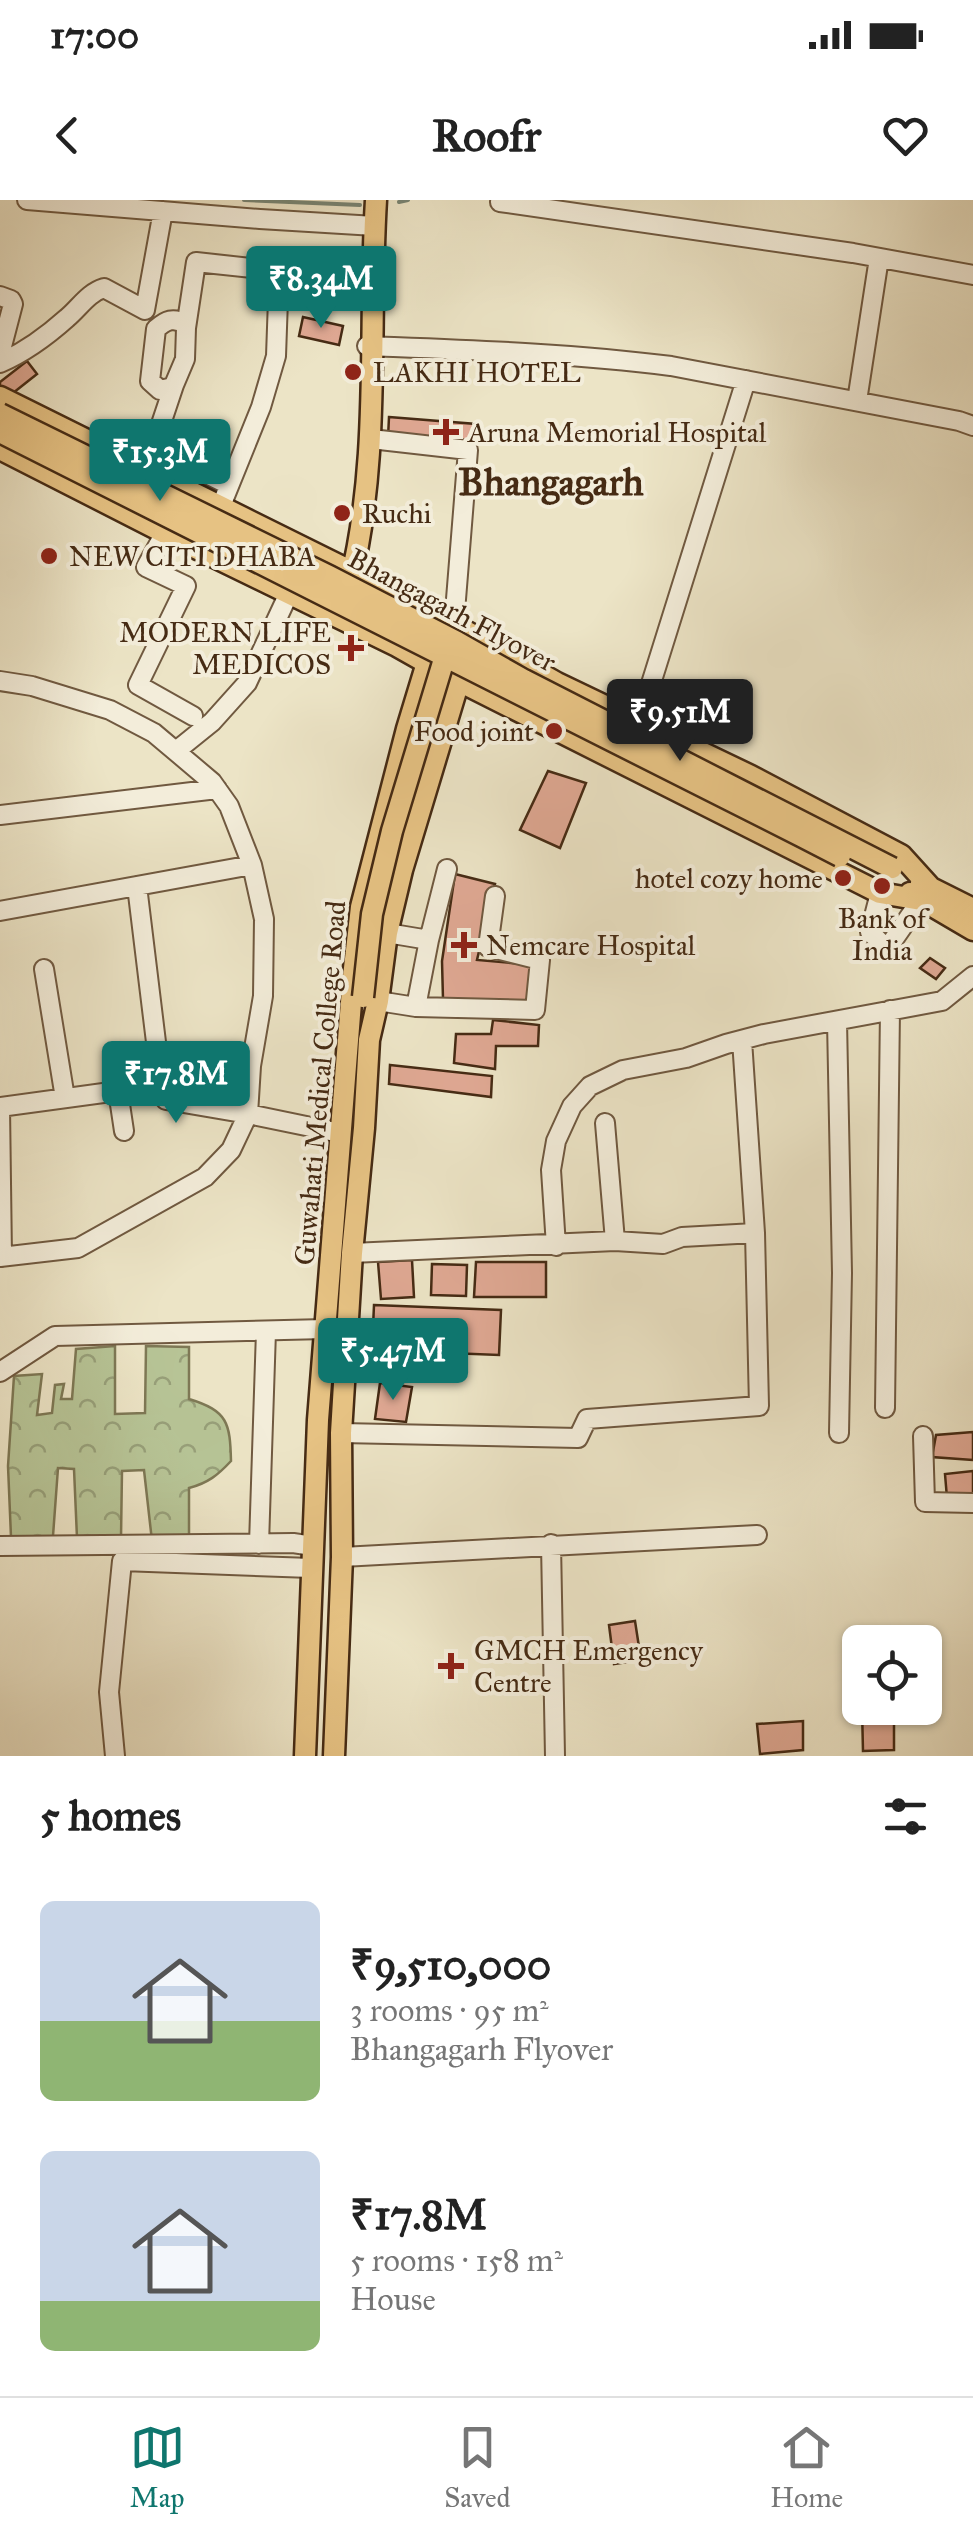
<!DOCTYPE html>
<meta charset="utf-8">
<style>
body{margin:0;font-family:"IM FELL Great Primer",serif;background:#f2f2f2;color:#222;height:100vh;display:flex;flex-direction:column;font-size:38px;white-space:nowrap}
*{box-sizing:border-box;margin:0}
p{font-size:32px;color:#767676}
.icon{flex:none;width:55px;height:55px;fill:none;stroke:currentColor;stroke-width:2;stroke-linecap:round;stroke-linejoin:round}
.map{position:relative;height:1556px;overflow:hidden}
.drawer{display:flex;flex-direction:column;background:#fff;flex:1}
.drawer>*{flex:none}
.fabs{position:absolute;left:842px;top:1425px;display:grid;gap:20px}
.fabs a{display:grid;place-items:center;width:100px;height:100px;border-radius:15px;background:#fff;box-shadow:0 2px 8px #0004;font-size:50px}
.price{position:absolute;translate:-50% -85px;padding:0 22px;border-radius:10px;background:#0f766e;color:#fff;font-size:32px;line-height:65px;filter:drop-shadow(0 2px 5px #0008)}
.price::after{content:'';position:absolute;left:50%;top:60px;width:30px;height:22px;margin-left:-15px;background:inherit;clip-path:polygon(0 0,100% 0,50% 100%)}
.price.active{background:#222;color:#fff}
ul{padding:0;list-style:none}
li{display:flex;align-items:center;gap:30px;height:250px;padding:0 40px}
li span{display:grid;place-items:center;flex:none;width:280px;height:200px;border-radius:15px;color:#555}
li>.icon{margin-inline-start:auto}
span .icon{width:120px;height:120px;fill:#fffc;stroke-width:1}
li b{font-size:42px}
h2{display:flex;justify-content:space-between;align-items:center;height:120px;padding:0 40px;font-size:42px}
.status{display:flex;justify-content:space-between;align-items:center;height:70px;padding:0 50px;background:#fff;direction:ltr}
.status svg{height:28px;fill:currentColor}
header{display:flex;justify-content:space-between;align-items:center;height:130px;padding:0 40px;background:#fff;font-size:45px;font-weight:700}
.tabs{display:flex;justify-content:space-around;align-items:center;height:140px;border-top:2px solid #e0e0e0;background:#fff;font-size:28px;color:#767676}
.tabs a{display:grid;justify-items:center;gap:5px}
.tabs .active{color:#0f766e}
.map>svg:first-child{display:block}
</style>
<div class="status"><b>17:00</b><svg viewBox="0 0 49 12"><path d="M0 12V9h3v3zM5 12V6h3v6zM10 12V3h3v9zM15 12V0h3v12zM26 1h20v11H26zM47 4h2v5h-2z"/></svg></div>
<header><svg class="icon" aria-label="back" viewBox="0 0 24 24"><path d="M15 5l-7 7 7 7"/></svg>Roofr<svg class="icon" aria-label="heart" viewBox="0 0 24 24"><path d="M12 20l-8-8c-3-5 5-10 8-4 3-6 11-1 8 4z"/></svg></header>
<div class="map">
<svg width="973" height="1556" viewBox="0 0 973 1556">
<defs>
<pattern id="park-crowns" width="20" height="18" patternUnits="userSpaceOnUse" patternTransform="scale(2.5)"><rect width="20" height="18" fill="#b7c496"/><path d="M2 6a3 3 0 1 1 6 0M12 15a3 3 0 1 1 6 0" fill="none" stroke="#979f79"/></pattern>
</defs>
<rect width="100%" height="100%" fill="#ece4c6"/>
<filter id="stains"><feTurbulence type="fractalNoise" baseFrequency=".002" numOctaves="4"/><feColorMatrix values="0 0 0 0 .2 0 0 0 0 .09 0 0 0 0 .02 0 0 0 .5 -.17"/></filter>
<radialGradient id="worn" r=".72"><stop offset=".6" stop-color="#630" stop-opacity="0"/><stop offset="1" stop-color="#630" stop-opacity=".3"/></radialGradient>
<path fill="url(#park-crowns)" stroke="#7e7855" stroke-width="2.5" d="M 115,1146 L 115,1214 L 145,1213 L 146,1146 L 189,1147 L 189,1199 C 228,1211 230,1223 231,1261 C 218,1275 208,1283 189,1288 L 189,1338 L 152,1341 L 144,1270 L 122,1271 L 121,1338 L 77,1338 L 74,1269 L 58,1268 L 53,1336 L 11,1337 L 8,1266 L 14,1176 L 42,1174 L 37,1215 L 52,1213 L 55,1185 L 64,1184 L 61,1199 L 72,1199 L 76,1149 Z"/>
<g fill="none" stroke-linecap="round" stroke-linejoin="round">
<path stroke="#788473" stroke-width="4" d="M 244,0 L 360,5
M 399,2 L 408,0"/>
</g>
<path fill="#dfa893" stroke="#462b14" stroke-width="2.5" d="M 303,117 L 343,126 L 339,145 L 299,136 Z
M 27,161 L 37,174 L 8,197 L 0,187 L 0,182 Z
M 389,217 L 476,224 L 474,245 L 388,238 Z
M 548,571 L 586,583 L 560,648 L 520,630 Z
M 455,674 L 495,684 L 477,760 L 536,765 L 530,802 L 443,799 L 442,761 Z
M 930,758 L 945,768 L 936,779 L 920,768 Z
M 493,820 L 539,825 L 538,846 L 496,846 L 495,869 L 454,863 L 456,834 L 491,834 Z
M 390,865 L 492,876 L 491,897 L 389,884 Z
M 412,1060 L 414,1097 L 381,1099 L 378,1062 Z
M 476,1062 L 546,1062 L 546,1097 L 474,1097 Z
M 432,1064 L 467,1065 L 466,1096 L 431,1095 Z
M 374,1105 L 501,1110 L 499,1155 L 372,1150 Z
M 380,1183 L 412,1187 L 406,1222 L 375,1219 Z
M 973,1232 L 973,1260 L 932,1257 L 936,1235 Z
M 973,1271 L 973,1296 L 947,1298 L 945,1274 Z
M 635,1421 L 641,1460 L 614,1464 L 609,1425 Z
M 862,1508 L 894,1508 L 894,1550 L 863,1551 Z
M 803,1521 L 803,1550 L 760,1554 L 757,1524 Z"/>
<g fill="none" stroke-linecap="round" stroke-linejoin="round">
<defs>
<path id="minor" d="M 27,0 L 260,19 L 375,26
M 500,2 L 853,53 L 973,75
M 0,96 L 11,100 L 13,104 L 0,154
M 367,146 C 469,150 570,153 671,166 L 959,221 L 973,226
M 0,163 C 23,153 48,135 67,118 C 80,107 88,93 104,88 L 145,110 L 163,11
M 173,187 L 160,190 L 150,181 L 156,129 C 166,120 173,117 186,124
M 857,201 L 879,58
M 371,239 L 468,250 L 454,424
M 153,248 L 229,285
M 146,269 L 174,185 L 185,159 L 186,128 L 196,62 L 279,71 L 276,156 L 261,207 L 221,306
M 165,333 L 146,367 L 186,386 L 138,485 L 193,516
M 0,481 L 32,486 L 110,510 L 154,533 L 212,582 L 229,606 L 252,665 L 264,719 L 263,796 L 251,866 L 248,914 L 166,900 L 160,875 L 137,686
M 639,522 L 746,180
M 176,551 L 212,522 L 247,483 L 289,393
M 0,615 L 217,589
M 880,693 L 870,732 L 887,749 L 921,700
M 0,711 L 252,665
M 387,733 L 429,740 L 447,669
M 44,769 L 65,898
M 378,801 L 416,807 L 535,810 L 540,760 L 488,747 L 495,696
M 416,807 L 429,740
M 837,821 L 842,1073 L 839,1233
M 605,923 L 615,1041
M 556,1046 L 551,970 L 556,941 L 572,906 L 590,886 L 623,870 L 686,858 L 726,844 L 764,834 L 942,801 L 973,776
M 352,1053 L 615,1041 L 663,1044 L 682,1037 L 755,1033
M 0,1057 L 78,1048 L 205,977 L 231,950 L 248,914 L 340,933
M 2,1057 L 0,907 L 118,891 L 124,931
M 0,1172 L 55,1136 L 325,1129
M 885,1208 L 890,810
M 341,1233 L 578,1238 L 587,1219 L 759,1206 L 755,1033 L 742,840
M 923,1236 L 925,1302 L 973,1303
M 259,1344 L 266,1131
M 551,1344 L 555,1556
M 0,1346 L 293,1343 L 313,1346
M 342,1357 L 757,1335
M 115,1556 L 109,1492 L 122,1361 L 311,1368"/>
<path id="major" d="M 0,197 L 425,408 L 557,483 L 751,576 L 901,655 L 930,687
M 0,249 L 165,333 L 397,446 L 459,481 L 880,693 L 921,700
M 350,383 C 381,257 368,128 376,0
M 921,683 L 973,709
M 910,693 L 973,730
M 305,1556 L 318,1220 L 353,777 L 361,707 L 407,529 L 427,463
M 334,1556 L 342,1357 L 341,1233 L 352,1053 L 364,928 L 369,840 L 378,801 L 387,733 L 402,670 L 459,481"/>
</defs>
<use href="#minor" stroke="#705940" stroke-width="22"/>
<use href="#major" stroke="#462b14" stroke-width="25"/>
<use href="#minor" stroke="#f3edda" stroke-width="18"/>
<use href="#major" stroke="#e6c283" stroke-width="20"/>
<defs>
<path id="major-bridge" d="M 0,214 L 329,376 L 457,442 L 524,480 L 892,668
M 0,232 C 281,372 561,513 840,656
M 363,797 L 372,714 L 392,631 L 445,456"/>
</defs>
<use href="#major-bridge" stroke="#462b14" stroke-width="25" stroke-linecap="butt"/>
<use href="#major-bridge" stroke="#e6c283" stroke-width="20"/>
</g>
<g fill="#8f2418" stroke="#f3edda" stroke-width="4">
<circle cx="353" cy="172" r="10"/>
<path d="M441 217h10v10h10v10h-10v10h-10v-10h-10v-10h10z"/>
<circle cx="342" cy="313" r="10"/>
<circle cx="49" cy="356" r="10"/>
<path d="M346 433h10v10h10v10h-10v10h-10v-10h-10v-10h10z"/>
<circle cx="554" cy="531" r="10"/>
<circle cx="843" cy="678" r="10"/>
<circle cx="882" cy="686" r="10"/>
<path d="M459 730h10v10h10v10h-10v10h-10v-10h-10v-10h10z"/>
<path d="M446 1451h10v10h10v10h-10v10h-10v-10h-10v-10h10z"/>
</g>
<g text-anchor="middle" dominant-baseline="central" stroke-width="8" stroke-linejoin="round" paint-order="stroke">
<g font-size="28" fill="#462b14" stroke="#f3edda" text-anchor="start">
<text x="373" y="172">LAKHI HOTEL</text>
<text x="468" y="232">Aruna Memorial Hospital</text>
<text x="362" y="313">Ruchi</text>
<text x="69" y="356">NEW CITI DHABA</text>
<text x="331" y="432" text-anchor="end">MODERN LIFE<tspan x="331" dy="32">MEDICOS</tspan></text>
<text x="534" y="531" text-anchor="end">Food joint</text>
<text x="823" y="678" text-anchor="end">hotel cozy home</text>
<text x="882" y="718" text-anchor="middle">Bank of<tspan x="882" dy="32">India</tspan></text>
<text x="486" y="745">Nemcare Hospital</text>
<text x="474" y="1450">GMCH Emergency<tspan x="474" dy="32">Centre</tspan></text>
</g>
<g font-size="28" fill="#462b14" stroke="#f3edda">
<text transform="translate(452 410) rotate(28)">Bhangagarh Flyover</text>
<text transform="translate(320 883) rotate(-85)">Guwahati Medical College Road</text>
</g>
<g font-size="38" font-weight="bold" fill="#462b14" stroke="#f3edda">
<text x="551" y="282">Bhangagarh</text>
</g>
</g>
<rect width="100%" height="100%" filter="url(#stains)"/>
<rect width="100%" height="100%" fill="url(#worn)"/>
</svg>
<div class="fabs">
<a><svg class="icon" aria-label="locate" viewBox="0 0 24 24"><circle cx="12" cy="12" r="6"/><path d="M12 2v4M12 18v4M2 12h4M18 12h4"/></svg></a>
</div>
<b class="price" style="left:321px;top:131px">₹8.34M</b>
<b class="price" style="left:160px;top:304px">₹15.3M</b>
<b class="price active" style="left:680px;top:564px">₹9.51M</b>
<b class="price" style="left:176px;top:926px">₹17.8M</b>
<b class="price" style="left:393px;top:1203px">₹5.47M</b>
</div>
<section class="drawer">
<h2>5 homes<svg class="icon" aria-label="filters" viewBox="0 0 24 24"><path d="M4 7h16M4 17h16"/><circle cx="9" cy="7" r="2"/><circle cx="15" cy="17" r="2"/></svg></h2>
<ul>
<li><span style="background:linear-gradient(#c9d6e8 60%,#8fb573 0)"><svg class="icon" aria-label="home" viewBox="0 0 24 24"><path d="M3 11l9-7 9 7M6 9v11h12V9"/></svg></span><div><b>₹9,510,000</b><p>3 rooms · 95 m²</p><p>Bhangagarh Flyover</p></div></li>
<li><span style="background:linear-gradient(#c9d6e8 75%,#8fb573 0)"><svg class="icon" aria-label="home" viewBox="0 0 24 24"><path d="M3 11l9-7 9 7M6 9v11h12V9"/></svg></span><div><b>₹17.8M</b><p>5 rooms · 158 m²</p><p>House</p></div></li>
</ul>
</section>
<nav class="tabs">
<a class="active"><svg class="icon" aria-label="map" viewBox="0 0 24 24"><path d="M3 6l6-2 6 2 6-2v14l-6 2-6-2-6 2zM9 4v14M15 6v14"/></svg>Map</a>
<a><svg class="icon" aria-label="saved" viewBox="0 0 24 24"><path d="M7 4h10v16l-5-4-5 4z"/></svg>Saved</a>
<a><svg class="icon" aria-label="home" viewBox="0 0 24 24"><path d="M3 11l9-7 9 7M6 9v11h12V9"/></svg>Home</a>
</nav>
